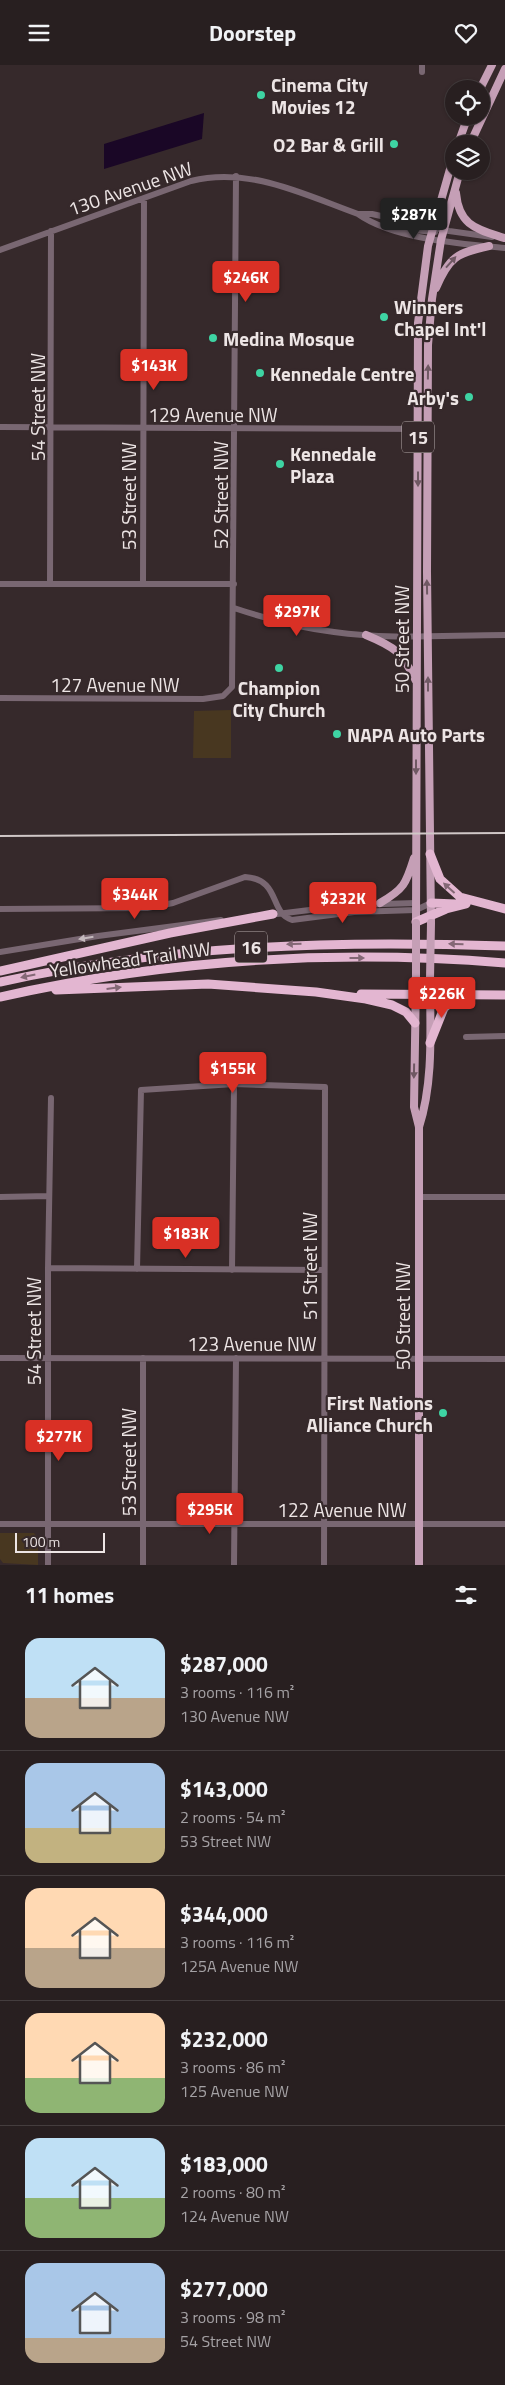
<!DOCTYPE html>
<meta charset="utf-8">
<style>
body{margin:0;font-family:"Titillium Web",sans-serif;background:#302729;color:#f1f3f6;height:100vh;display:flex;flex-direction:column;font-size:19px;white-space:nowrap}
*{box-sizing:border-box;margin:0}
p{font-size:16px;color:#a5a2a5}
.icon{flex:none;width:28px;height:28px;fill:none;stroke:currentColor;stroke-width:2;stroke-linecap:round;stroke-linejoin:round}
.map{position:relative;height:1500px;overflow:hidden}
.panel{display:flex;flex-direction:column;background:#281f20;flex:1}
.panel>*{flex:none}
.buttons{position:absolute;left:445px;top:15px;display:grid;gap:10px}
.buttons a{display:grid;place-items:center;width:45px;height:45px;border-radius:50%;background:#281f20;box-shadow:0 1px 4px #0004,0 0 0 1px #443d3e;font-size:25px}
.scale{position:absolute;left:15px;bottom:12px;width:90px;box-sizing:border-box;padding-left:5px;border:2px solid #ede5e5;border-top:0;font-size:14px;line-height:18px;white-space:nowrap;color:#ede5e5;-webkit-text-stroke:4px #36292b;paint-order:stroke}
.price{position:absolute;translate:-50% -42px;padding:0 11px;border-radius:5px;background:#d93025;color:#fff;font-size:16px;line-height:32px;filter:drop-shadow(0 1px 2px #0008)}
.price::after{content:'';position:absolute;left:50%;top:30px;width:15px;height:11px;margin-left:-8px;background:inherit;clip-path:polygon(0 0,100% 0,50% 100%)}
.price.selected{background:#222;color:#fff}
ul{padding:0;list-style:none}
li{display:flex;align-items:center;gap:15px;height:125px;padding:0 25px}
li+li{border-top:1px solid #443d3e}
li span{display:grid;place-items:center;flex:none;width:140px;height:100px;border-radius:15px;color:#555}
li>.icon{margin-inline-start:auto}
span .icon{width:60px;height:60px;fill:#fffc;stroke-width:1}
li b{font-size:21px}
h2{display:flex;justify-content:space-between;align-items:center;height:60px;padding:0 25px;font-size:21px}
header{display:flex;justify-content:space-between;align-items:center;height:65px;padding:0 25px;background:#281f20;font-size:22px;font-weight:700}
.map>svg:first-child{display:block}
</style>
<header><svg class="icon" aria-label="menu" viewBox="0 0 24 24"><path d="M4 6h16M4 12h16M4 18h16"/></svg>Doorstep<svg class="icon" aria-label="heart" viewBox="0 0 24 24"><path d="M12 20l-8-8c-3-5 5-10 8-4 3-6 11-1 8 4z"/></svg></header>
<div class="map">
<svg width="505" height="1500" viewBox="0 0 505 1500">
<rect width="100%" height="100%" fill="#36292b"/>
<path fill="#483720" d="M 231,645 L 231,693 L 193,693 L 194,646 Z
M 0,1468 L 34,1468 L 38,1473 L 38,1500 L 3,1498 L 0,1494 Z"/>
<path fill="#1a0726" d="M 204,48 L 202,74 L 104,104 L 104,79 Z"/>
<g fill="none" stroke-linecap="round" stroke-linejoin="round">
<path stroke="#796772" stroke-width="6" d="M 422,7 L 422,0
M 358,149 L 372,149 L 449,166 L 492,172
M 403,164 L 435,167
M 0,185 L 191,116 C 249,101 305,130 358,149 C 393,174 462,179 505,183
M 0,362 L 427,364
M 0,519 L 234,519
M 50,519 L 51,166
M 143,519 L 144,133
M 234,543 C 267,554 300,563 334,567 C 390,575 448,570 505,570
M 0,633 L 203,634 L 223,631 L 232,622 L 236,111
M 0,844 L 147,843 L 173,838 L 245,812 C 281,814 269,848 292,855 L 354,847 L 416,845 L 431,838
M 269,850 L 350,840 L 416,838
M 0,887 L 98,871 L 221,855
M 466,972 L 505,971
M 0,1132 L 49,1131
M 419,1132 L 505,1132
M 48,1203 L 324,1205
M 137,1204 L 141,1025 L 234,1019 L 325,1022 L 324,1500
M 232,1205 L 234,1019
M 0,1293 L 505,1294
M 0,1459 L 505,1459
M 48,1500 L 48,1203 L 51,1033
M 143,1500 L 143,1293
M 234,1500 L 236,1293"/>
<path stroke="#c59fb6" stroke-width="8" d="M 480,24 L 492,0
M 458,79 L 468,51
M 470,79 L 505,4
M 456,128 C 459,161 477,164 504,173
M 436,223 C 449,192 457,188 489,181
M 366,570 C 395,582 402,587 416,616
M 380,838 C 404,824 406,819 414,793
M 431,856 L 427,507 L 428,280 L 432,234 L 441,175 L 460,106
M 416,858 L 418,258 L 428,181 L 454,90
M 416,913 L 414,1042 L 419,1062 L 419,1500
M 419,1062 C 434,1016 430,963 430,914"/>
<path stroke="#e3b6d1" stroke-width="9" d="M 430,789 L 440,814 L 460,832 L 505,844
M 431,838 L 456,839
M 416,857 L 446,844 L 466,839
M 0,906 L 170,868 L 273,849
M 0,917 C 170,880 332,875 505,881
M 56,925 L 208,919 L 316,927 L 366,934 L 392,940 L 406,947 L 415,958
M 361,929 L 505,930
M 0,932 C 165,895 337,884 505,898
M 430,978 L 444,943 L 458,931"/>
<path stroke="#d0c7c7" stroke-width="2" d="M 0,771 L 505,768"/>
<path stroke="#c59fb6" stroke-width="8" d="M 416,913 L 416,858
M 430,914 L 431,858"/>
</g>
<defs><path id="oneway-solid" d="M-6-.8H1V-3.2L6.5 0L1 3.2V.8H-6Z" transform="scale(1.25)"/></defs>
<g fill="#6f5863">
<use href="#oneway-solid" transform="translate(451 197) rotate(-48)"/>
<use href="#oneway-solid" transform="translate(428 307) rotate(-89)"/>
<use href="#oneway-solid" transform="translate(418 414) rotate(90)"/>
<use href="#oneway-solid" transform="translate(427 522) rotate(-91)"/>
<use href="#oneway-solid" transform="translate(428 619) rotate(-90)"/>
<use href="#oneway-solid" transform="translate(416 702) rotate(90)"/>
<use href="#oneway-solid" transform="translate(414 1006) rotate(91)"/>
</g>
<g fill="#846876">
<use href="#oneway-solid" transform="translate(449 823) rotate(-138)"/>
<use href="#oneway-solid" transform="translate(294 879) rotate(178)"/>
<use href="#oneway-solid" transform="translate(456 879) rotate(-179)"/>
<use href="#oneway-solid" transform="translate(357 893)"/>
<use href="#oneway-solid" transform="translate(28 911) rotate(168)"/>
<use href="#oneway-solid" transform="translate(114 923) rotate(-7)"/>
</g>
<use fill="#c4b9bd" href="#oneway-solid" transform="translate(86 873) rotate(171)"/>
<g fill="#3ed4a3" stroke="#36292b" stroke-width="2">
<circle cx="261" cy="30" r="5"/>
<circle cx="394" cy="79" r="5"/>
<circle cx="384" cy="252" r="5"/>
<circle cx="213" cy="273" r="5"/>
<circle cx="260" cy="308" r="5"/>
<circle cx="469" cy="332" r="5"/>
<circle cx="280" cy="399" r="5"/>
<circle cx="279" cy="603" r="5"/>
<circle cx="337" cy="669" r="5"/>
<circle cx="443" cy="1348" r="5"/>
</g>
<g text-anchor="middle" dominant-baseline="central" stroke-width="4.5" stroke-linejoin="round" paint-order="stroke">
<g fill="#36292b" stroke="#b6adad" stroke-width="1">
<rect x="402" y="356.5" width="32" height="31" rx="4"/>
<rect x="235" y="866.5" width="32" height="31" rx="4"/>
</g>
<g font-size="18" font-weight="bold" fill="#ede5e5">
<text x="418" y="372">15</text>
<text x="251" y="882">16</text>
</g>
<g font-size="19" font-weight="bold" fill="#ede5e5" stroke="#36292b" text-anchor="start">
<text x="271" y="19">Cinema City<tspan x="271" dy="22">Movies 12</tspan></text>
<text x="384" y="79" text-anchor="end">O2 Bar &amp; Grill</text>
<text x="394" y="241">Winners<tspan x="394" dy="22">Chapel Int'l</tspan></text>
<text x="223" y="273">Medina Mosque</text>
<text x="270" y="308">Kennedale Centre</text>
<text x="459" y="332" text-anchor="end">Arby's</text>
<text x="290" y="388">Kennedale<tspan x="290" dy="22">Plaza</tspan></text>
<text x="279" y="622" text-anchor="middle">Champion<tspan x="279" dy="22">City Church</tspan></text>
<text x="347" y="669">NAPA Auto Parts</text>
<text x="433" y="1337" text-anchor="end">First Nations<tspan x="433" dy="22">Alliance Church</tspan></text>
</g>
<g font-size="19" fill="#ede5e5" stroke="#36292b">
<text transform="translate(130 123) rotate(-19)">130 Avenue NW</text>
<text transform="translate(37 342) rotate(-90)">54 Street NW</text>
<text x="213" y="349">129 Avenue NW</text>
<text transform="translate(220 430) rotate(-90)">52 Street NW</text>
<text transform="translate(128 431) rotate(-90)">53 Street NW</text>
<text transform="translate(401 574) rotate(-90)">50 Street NW</text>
<text x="115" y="619">127 Avenue NW</text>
<text transform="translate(130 894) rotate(-8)">Yellowhead Trail NW</text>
<text transform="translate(309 1201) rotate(-90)">51 Street NW</text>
<text transform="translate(402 1251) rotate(-90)">50 Street NW</text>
<text transform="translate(33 1266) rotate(-90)">54 Street NW</text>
<text x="252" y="1278">123 Avenue NW</text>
<text transform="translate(128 1397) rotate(-90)">53 Street NW</text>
<text x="342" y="1444">122 Avenue NW</text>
</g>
</g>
</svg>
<div class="buttons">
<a><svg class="icon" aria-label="locate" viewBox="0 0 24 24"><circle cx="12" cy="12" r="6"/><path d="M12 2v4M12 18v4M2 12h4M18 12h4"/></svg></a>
<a><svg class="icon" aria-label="layers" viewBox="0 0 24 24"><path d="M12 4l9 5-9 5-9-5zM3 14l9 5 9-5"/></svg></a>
</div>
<div class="scale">100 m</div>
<b class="price selected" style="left:414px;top:175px">$287K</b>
<b class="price" style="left:246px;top:238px">$246K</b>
<b class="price" style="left:154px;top:326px">$143K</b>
<b class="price" style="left:297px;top:572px">$297K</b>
<b class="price" style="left:135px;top:855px">$344K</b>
<b class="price" style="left:343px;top:859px">$232K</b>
<b class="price" style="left:442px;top:954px">$226K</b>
<b class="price" style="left:233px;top:1029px">$155K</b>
<b class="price" style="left:186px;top:1194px">$183K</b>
<b class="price" style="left:59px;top:1397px">$277K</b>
<b class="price" style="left:210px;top:1470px">$295K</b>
</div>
<section class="panel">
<h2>11 homes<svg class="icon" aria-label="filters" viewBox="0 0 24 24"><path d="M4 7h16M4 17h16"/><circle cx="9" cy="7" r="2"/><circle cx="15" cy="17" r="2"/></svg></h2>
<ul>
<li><span style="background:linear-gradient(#bfe0f5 60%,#b9a48a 0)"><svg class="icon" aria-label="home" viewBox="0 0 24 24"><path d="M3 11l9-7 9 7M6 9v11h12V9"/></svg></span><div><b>$287,000</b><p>3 rooms · 116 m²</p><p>130 Avenue NW</p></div></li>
<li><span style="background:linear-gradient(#a9c7e8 65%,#c2b280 0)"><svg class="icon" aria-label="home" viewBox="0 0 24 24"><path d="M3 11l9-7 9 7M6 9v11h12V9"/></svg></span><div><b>$143,000</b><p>2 rooms · 54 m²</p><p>53 Street NW</p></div></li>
<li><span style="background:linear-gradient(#ffd9b3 60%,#b9a48a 0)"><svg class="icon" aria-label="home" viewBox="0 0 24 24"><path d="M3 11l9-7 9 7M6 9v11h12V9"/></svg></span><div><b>$344,000</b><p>3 rooms · 116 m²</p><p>125A Avenue NW</p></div></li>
<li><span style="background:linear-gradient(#ffd9b3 65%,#8fb573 0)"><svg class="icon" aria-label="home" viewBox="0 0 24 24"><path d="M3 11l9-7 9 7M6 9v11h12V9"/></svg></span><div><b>$232,000</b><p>3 rooms · 86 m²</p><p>125 Avenue NW</p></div></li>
<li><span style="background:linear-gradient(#bfe0f5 60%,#8fb573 0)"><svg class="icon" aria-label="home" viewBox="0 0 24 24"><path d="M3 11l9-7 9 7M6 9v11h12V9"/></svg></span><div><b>$183,000</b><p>2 rooms · 80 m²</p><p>124 Avenue NW</p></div></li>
<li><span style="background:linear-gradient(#a9c7e8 75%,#b9a48a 0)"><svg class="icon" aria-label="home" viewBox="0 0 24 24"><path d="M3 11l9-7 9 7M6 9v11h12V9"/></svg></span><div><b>$277,000</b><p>3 rooms · 98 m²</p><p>54 Street NW</p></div></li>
</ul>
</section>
